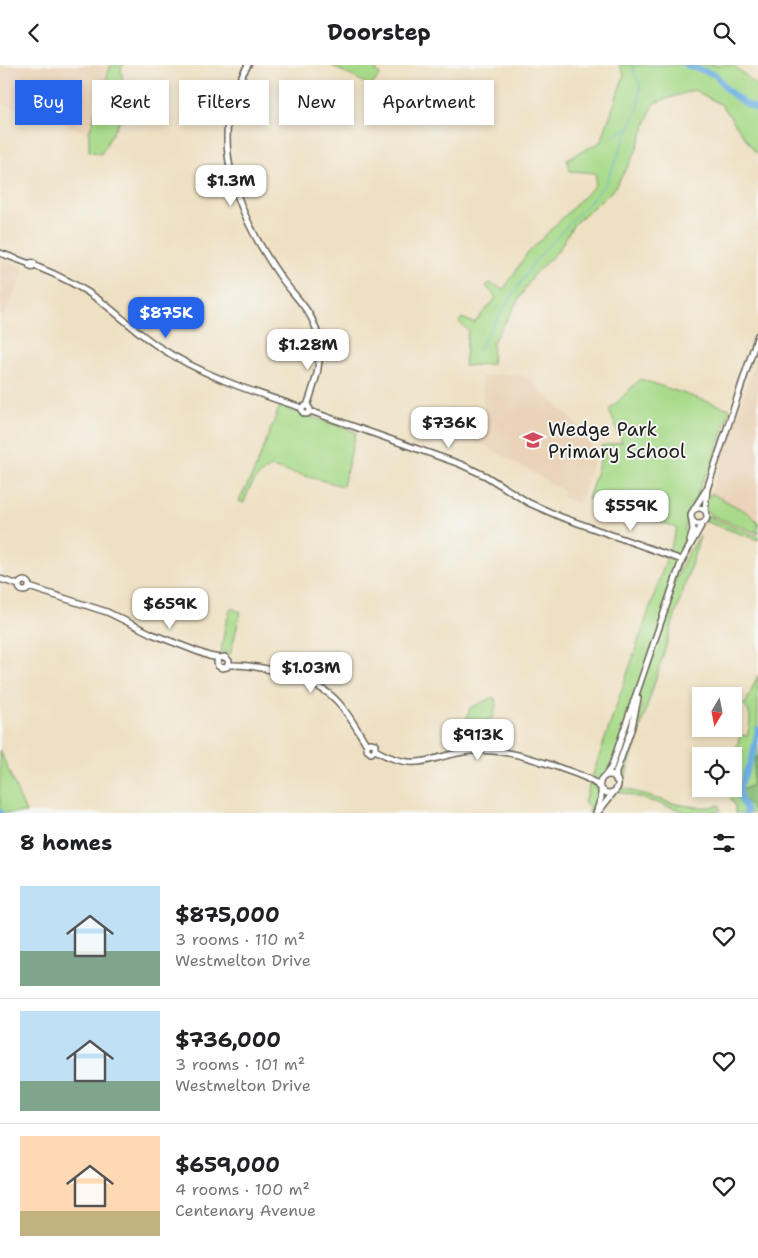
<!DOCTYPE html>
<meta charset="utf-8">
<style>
body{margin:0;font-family:"Shantell Sans",sans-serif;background:#f2f2f2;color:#202124;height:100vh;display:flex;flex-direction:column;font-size:19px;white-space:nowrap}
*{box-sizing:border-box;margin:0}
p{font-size:16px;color:#757577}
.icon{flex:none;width:28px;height:28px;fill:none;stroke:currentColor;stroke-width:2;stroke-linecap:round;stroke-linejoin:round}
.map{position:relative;height:748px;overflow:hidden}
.details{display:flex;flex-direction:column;background:#fff;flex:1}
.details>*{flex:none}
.guide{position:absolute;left:15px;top:15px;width:500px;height:45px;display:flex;gap:10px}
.needle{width:32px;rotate:190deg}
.buttons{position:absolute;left:692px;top:622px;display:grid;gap:10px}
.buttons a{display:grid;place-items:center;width:50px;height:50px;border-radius:0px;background:#fff;box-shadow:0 2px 8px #0003;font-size:25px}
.price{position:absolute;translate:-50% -42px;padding:0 11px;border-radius:10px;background:#fff;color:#222;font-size:16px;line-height:32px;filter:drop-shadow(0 1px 2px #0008)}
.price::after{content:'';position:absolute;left:50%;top:30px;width:15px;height:11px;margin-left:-8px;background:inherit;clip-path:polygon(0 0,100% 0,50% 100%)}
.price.on{background:#2563eb;color:#fff}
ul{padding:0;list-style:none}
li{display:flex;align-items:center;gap:15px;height:125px;padding:0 20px}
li+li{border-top:1px solid #e0e0e0}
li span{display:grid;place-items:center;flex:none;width:140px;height:100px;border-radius:0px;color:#555}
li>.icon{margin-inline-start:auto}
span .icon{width:60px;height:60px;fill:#fffc;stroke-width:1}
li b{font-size:21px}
h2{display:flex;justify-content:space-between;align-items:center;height:60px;padding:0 20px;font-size:21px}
.chip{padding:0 18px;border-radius:0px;background:#fff;box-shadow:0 2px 8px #0003;font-size:18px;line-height:45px}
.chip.on{background:#2563eb;color:#fff}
header{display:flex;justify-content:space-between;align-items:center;height:65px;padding:0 20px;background:#fff;font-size:22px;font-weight:700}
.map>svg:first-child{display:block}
</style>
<header><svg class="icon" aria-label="back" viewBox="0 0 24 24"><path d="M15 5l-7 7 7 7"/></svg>Doorstep<svg class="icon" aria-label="search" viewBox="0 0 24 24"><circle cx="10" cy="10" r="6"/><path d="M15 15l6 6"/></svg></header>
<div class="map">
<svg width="758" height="748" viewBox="0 0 758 748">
<rect width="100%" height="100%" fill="#f6f6f2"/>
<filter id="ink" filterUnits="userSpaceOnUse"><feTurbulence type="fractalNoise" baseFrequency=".02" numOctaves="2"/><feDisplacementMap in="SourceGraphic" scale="10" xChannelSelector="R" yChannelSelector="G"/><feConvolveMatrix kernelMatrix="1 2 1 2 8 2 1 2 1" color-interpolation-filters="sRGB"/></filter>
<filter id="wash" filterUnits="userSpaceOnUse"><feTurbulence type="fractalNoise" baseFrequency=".0096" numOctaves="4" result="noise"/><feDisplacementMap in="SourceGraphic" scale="20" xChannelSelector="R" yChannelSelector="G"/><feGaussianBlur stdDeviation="1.12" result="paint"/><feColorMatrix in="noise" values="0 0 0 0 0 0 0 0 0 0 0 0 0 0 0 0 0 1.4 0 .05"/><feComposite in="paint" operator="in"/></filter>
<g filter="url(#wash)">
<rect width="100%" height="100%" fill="#eee0c2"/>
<path fill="#ead3b8" d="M 0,0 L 111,0 L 89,68 L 0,38 Z
M 0,194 L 23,202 L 25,205 L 0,260 Z
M 758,287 L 758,457 L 748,448 L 711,428 Z
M 501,309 L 520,310 L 532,316 L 582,364 L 589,374 L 593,386 L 593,398 L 579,440 L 562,432 L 564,426 L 486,381 L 475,377 L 485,354 L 481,312 Z"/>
<path fill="#a8da89" stroke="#627b52" d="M 111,0 L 124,0 L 121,3 L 125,32 L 123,49 L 101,89 L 89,86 L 89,68 Z
M 330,0 L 372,0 L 380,10 L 371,21 Z
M 619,0 L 733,0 L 758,21 L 758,88 L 755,87 L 722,40 L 694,25 L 654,38 L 634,91 L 614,124 L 574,159 L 558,186 L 534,209 L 493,277 L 492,299 L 464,301 L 468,266 L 459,257 L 462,253 L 474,258 L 496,233 L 486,221 L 489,218 L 504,224 L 526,190 L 595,120 L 596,108 L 570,106 L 567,94 L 601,77 L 624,10 Z
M 640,314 L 730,344 L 711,404 L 703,414 L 684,465 L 690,468 L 671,527 L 687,490 L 700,471 L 623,719 L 619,712 L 619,706 L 642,641 L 637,636 L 611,701 L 606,709 L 599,715 L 592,712 L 677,463 L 588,434 L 601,393 L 601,381 L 622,377 L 609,345 Z
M 280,341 L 356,367 L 343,421 L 271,402 C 256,411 249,421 244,438 L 239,436 L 253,409 Z
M 711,428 L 748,448 L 758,457 L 758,468 L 710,450 L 704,441 L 705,434 L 710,431 Z
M 707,451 L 758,471 L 758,475 L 704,456 Z
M 231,543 L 241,547 L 230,590 L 227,587 L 221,587 L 225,561 Z
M 758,610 L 758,748 L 735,748 L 735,742 L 728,727 L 729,724 L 734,724 L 734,692 L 740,670 L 747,671 C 750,659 753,648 743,639 L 746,638 Z
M 493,632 L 497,636 L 493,652 L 476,662 L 473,681 L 462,682 L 465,659 L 470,643 Z
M 0,685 L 26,748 L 0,748 Z
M 590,717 C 605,727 599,734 595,748 L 589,748 L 589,742 L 584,738 Z
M 619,720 L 621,722 C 647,731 693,748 719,740 L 720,746 L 687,747 L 617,726 Z"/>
<path fill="#86ba75" stroke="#516b48" d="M 758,691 L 757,736 L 758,743 L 754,745 L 743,734 L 741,729 L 742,725 L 752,720 L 755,693 Z"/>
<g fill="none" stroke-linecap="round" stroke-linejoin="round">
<path stroke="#6dafe2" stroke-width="1" d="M 612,71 L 627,63
M 479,285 L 485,273 L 534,197 L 605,120 L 639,40 L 640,20 L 633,5 L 634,0"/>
<path stroke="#6dafe2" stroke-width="6" d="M 686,0 L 716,10 L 727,25 L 743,37 L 758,45
M 0,747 L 0,748
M 746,748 L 747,746 L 740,733 L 740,722 L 753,689 L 758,664"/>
</g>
</g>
<g filter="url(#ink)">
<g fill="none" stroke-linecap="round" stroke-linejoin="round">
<defs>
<path id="tertiary" d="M 248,0 C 203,71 238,152 282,214 C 296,233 313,247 318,271 C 323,296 315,318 307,341
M 0,188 L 30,199
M29.5 200a2.5 2.5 0 1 1 5 0a2.5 2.5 0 1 1-5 0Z
M 35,201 C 58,210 82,222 102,237 C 120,251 137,267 156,280 C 201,310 250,326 302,343
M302 345a4 4 0 1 1 8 0a4 4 0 1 1-8 0Z
M 310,346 L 460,399 L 486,411 L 529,438 L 561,452 L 682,495
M691 451a8 8 0 1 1 16 0a8 8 0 1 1-16 0Z
M 694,444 L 706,425
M 705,445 L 707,424 L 758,270
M 690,476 L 693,465 L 692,456
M 0,514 L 19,520
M19 521a5 5 0 1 1 10 0a5 5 0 1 1-10 0Z
M 29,522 L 107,547 L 152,569 L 209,591 L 219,593 L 225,592 L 229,596 L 227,602 L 222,603 L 218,601 L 217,597 L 219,593
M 228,600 C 259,599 315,613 336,635 C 349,648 357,665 367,680 L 367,685 L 371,688 L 375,685 L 375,679 L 370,678 L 367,680
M 375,685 C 419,710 429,690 471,686 C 502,683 531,693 560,703 C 574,708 589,712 601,723
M600 719a9 9 0 1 1 18 0a9 9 0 1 1-18 0Z
M 605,711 L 611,703 L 682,495 L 702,459
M 616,715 L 616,707 L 632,662 L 638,633
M 599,746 L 613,728
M 596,748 L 601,733 L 601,724"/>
</defs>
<use href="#tertiary" stroke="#666156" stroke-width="8"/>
<use href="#tertiary" stroke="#fff" stroke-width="5"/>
</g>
</g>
<defs>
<symbol id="school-bare" viewBox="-9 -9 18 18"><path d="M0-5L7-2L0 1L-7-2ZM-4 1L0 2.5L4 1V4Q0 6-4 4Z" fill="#d1495b" stroke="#f6f6f2" stroke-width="2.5" paint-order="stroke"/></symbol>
</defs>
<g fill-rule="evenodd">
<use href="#school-bare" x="519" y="361" width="28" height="28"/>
</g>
<g text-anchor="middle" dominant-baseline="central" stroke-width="4" stroke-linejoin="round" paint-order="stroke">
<g font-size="19" fill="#1c1c1c" stroke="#f6f6f2" text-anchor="start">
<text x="548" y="364">Wedge Park<tspan x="548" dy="22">Primary School</tspan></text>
</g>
</g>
</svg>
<div class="buttons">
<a><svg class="needle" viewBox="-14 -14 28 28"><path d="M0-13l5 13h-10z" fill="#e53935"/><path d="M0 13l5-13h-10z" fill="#757577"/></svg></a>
<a><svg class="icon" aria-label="locate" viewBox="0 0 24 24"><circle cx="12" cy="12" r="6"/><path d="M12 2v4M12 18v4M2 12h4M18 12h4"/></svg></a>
</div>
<b class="price" style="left:231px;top:142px">$1.3M</b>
<b class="price on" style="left:166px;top:274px">$875K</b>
<b class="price" style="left:308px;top:306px">$1.28M</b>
<b class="price" style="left:449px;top:384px">$736K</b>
<b class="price" style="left:631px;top:467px">$559K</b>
<b class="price" style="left:170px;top:565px">$659K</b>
<b class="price" style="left:311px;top:629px">$1.03M</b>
<b class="price" style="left:478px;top:696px">$913K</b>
<div class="guide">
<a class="chip on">Buy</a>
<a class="chip">Rent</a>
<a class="chip">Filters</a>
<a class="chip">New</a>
<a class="chip">Apartment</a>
</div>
</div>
<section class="details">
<h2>8 homes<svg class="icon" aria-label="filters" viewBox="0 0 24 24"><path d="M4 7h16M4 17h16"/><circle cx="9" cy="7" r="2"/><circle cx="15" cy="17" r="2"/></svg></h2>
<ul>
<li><span style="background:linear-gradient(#bfe0f5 65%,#7fa58c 0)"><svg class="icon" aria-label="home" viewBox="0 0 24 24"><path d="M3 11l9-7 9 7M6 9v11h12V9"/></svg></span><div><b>$875,000</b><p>3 rooms · 110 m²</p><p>Westmelton Drive</p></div><svg class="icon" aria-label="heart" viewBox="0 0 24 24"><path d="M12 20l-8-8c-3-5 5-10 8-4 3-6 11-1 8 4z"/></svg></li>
<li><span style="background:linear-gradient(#bfe0f5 70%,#7fa58c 0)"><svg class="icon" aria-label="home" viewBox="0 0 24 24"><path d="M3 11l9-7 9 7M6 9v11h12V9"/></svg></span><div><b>$736,000</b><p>3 rooms · 101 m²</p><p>Westmelton Drive</p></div><svg class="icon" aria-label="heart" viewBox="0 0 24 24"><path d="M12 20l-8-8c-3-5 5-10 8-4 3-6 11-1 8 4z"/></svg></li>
<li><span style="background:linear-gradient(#ffd9b3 75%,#c2b280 0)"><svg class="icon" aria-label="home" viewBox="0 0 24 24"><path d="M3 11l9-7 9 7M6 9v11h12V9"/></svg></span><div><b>$659,000</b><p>4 rooms · 100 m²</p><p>Centenary Avenue</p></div><svg class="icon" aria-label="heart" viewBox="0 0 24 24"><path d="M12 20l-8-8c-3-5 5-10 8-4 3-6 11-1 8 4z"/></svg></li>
</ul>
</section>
